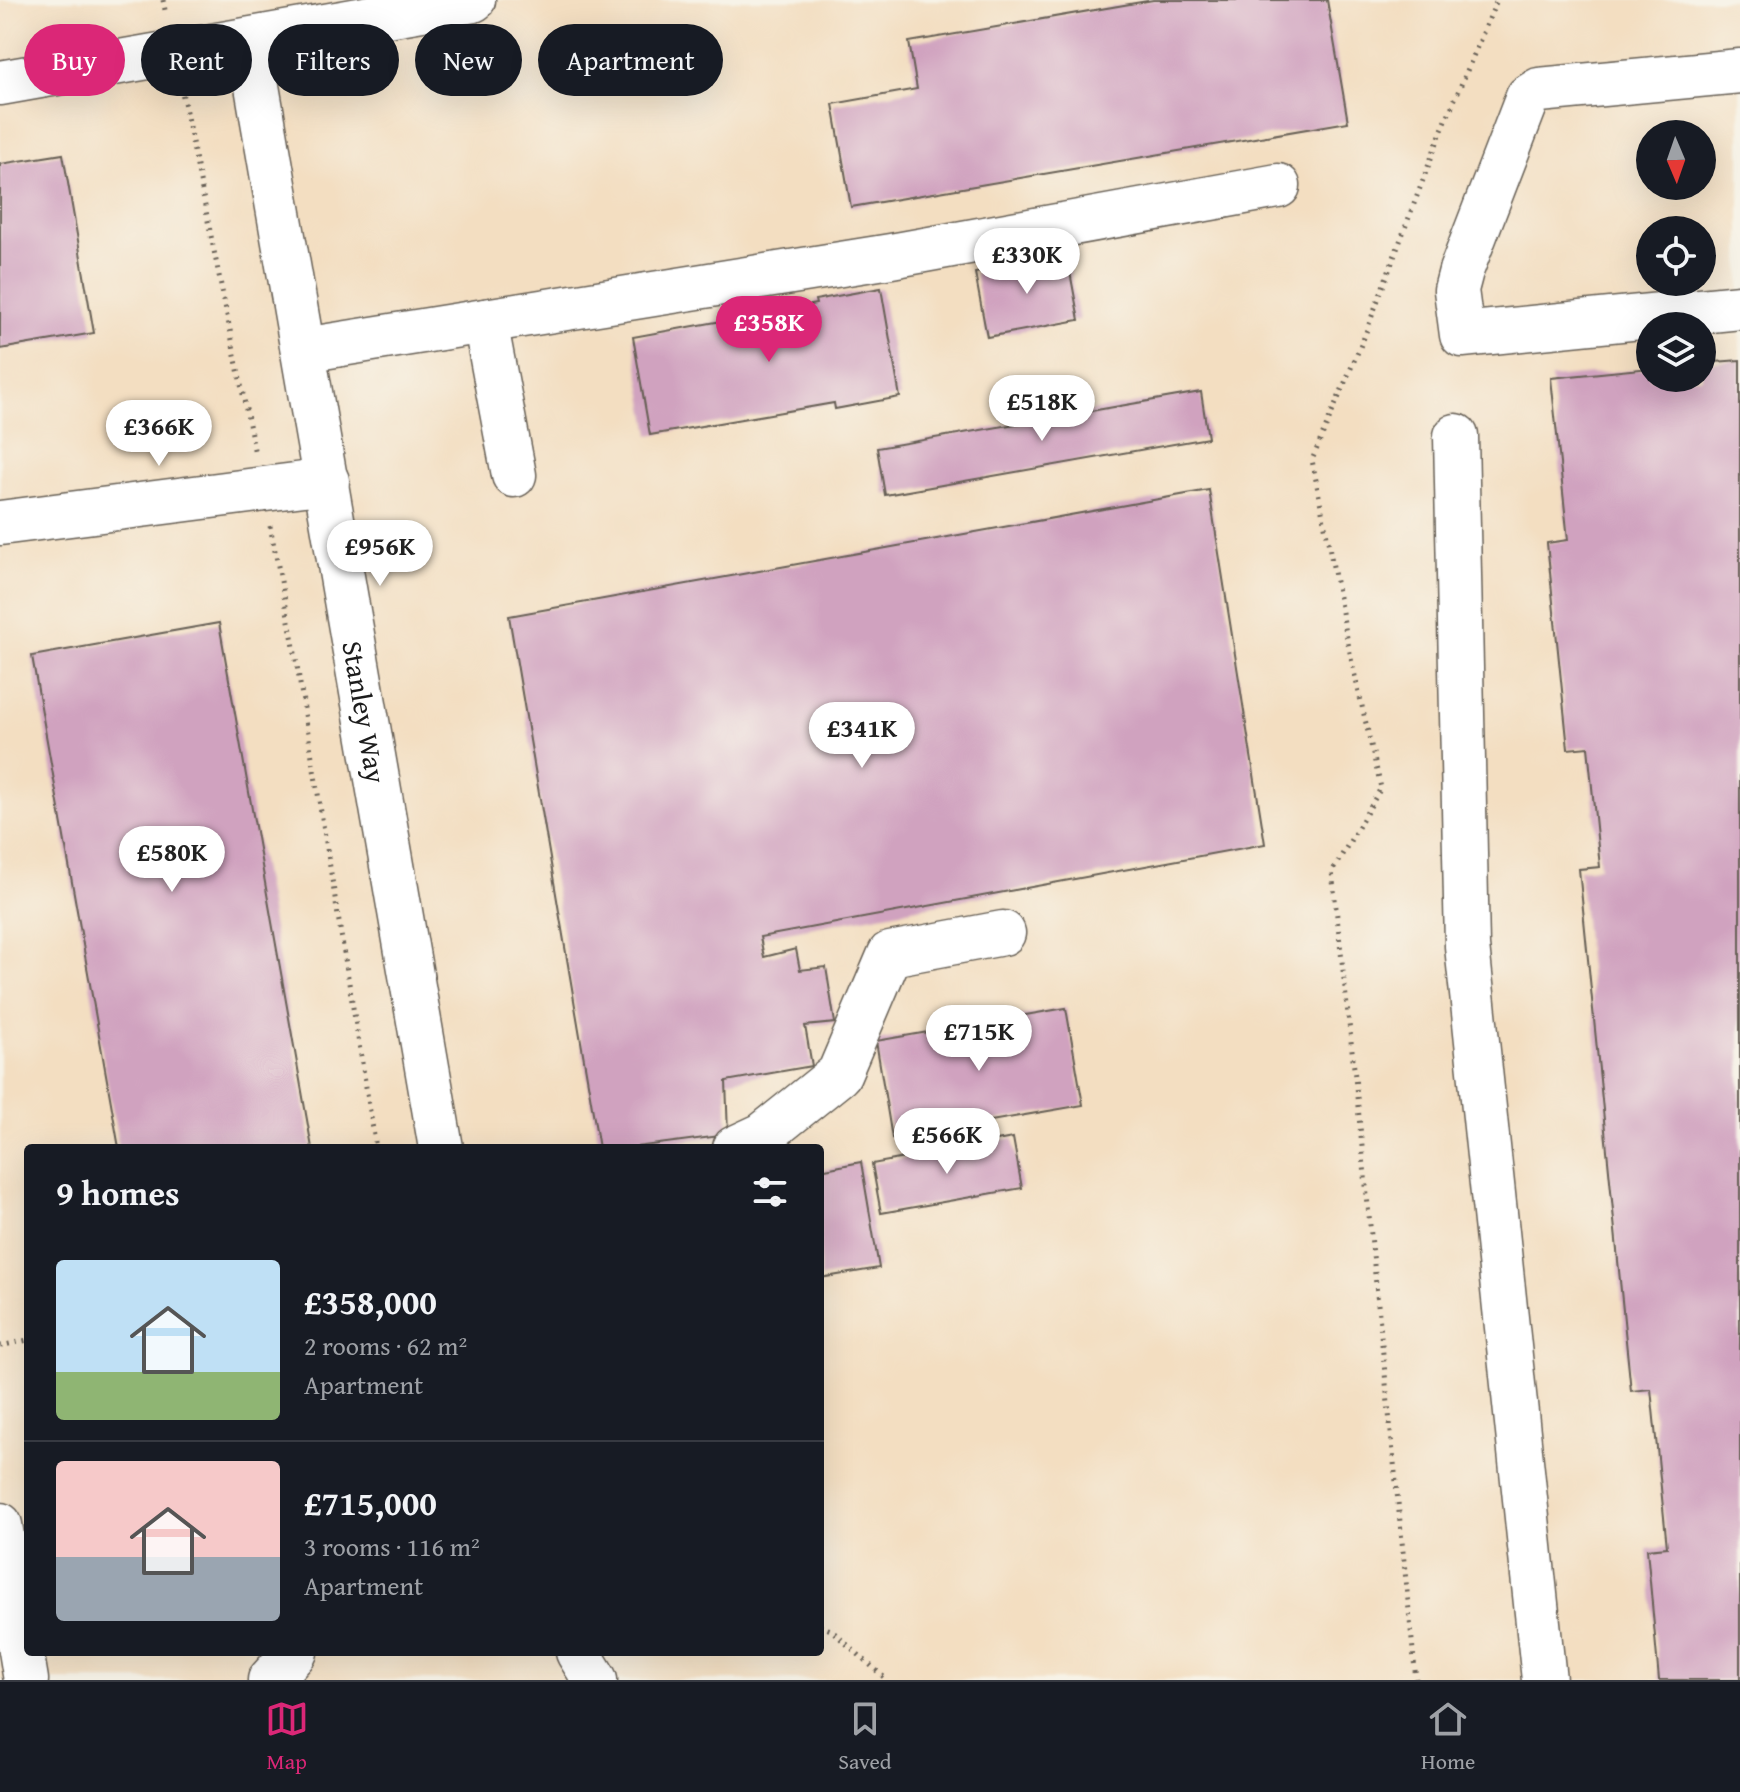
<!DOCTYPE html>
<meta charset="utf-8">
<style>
body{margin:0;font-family:"Gentium Book Plus",serif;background:#20242c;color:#f1f3f6;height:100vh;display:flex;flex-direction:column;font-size:30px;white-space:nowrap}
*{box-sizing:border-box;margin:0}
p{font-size:26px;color:#9ea1a6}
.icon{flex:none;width:44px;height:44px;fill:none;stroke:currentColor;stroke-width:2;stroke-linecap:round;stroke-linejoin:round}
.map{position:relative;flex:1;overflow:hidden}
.details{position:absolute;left:24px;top:1144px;width:800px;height:512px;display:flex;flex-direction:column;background:#171b24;border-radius:8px;box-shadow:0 8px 32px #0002}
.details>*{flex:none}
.banner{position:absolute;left:24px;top:24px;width:800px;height:72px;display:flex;gap:16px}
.needle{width:52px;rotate:178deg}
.controls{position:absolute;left:1636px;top:120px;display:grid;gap:16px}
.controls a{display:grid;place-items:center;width:80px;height:80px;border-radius:50%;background:#171b24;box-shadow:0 8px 32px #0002;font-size:40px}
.price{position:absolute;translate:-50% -68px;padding:0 18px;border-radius:28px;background:#fff;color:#222;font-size:26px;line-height:52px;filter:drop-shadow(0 2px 4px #0008)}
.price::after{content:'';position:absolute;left:50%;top:48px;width:24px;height:18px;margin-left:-12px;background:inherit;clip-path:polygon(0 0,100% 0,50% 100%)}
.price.active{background:#db2777;color:#fff}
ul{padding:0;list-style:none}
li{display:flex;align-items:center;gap:24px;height:200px;padding:0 32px}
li+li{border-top:2px solid #363941}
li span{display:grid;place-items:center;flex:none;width:224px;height:160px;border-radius:8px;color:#555}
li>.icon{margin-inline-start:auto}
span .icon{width:96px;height:96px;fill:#fffc;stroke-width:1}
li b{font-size:34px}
h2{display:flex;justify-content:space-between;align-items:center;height:96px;padding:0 32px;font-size:34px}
.pill{padding:0 28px;border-radius:36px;background:#171b24;box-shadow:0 8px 32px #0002;font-size:28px;line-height:72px}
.pill.active{background:#db2777;color:#fff}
.tab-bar{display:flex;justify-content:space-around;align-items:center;height:112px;border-top:2px solid #363941;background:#171b24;font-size:22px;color:#9ea1a6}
.tab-bar a{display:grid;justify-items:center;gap:4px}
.tab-bar .active{color:#db2777}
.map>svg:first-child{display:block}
</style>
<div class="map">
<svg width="1740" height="1680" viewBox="0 0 1740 1680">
<rect width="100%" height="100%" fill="#f7f3e8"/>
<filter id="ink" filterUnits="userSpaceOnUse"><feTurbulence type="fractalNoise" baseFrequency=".0125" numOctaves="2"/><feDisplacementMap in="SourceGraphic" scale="16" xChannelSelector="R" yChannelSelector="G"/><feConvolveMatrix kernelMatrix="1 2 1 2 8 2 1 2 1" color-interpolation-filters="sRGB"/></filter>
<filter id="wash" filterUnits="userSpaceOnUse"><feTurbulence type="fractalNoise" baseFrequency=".006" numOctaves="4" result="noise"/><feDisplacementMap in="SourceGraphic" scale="32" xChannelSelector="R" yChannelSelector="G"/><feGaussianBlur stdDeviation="1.8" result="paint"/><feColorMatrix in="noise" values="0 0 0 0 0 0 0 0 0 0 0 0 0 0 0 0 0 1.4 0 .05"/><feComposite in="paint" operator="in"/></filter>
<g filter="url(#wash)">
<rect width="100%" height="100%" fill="#f3dec1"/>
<g id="blocks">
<path fill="#d0a2bf" d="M 1153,0 L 1327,0 L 1348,122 L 851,207 L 833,104 L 917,89 L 909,42 Z
M 63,154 L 94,333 L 0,349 L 0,164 Z
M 1067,256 L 1079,320 L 987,337 L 975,273 Z
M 881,288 L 900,397 L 835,409 L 834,403 L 650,435 L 633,337 L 816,304 L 815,300 Z
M 1740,360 L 1740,1680 L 1659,1680 L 1647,1549 L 1667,1547 L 1651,1389 L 1631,1391 L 1579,869 L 1600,867 L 1588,747 L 1568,749 L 1547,543 L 1568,540 L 1551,378 L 1650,368 L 1650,378 L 1702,378 L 1702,363 Z
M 1201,392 L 1208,438 L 885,495 L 877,448 Z
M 1209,490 L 1265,844 L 760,937 L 764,957 L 796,949 L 800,970 L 826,967 L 835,1023 L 805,1026 L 812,1066 L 726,1081 L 728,1135 L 628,1148 L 599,1148 L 509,616 Z
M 219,623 L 312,1148 L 119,1148 L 32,656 Z
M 1066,1008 L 1083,1105 L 892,1138 L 876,1041 Z
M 1013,1138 L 1022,1188 L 881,1213 L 872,1164 Z
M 861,1162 L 879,1268 L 820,1278 L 820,1170 Z"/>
</g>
</g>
<g filter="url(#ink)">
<use href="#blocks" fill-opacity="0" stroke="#676056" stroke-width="2"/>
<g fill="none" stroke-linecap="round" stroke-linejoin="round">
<defs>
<g id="minor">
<path id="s1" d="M 249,40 L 441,1148"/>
<path d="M 1740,71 L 1539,90 L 1528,97 L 1461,271 L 1456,290 L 1462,335 L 1740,307"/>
<path d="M 0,83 L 473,0"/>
<path d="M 485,321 L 514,475"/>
<path d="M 304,350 L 891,256 L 1278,186"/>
<path d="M 1456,436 L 1467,946 L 1544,1680"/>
<path d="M 0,523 L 327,481"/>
<path d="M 735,1148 L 763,1135 L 839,1074 L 890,954 L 1003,933"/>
<path d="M 0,1525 L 26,1680"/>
<path d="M 578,1652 L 595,1680"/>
<path d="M 270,1680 L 295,1652"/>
</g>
</defs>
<use href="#minor" stroke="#676056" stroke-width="47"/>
<path stroke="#676056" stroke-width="5" stroke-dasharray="2 6" stroke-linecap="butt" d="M 163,0 L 166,15
M 181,87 L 255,454
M 270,526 L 293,641 L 376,1148
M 0,1346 L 28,1340
M 820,1626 L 831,1630 L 887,1680
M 1416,1680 L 1355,1077 L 1332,872 L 1381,788 L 1352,663 L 1312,460 L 1363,340 L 1441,132 L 1497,0"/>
<use href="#minor" stroke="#fff" stroke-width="44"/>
</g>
</g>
<g text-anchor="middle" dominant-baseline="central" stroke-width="7" stroke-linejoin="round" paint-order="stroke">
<g font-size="28" fill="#1c1c1c" stroke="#f7f3e8">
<text stroke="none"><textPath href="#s1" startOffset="682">Stanley Way</textPath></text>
</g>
</g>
</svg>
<div class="controls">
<a><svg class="needle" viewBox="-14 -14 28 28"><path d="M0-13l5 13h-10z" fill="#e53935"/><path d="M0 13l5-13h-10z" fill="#9ea1a6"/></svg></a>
<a><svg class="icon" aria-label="locate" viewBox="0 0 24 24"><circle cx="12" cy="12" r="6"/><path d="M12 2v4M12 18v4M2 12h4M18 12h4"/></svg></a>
<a><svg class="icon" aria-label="layers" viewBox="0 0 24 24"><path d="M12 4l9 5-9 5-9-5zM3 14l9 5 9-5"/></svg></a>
</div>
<b class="price" style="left:1027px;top:296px">£330K</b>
<b class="price active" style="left:769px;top:364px">£358K</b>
<b class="price" style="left:1042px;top:443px">£518K</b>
<b class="price" style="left:159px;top:468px">£366K</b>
<b class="price" style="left:380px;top:588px">£956K</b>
<b class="price" style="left:862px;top:770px">£341K</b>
<b class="price" style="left:172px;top:894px">£580K</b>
<b class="price" style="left:979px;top:1073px">£715K</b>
<b class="price" style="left:947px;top:1176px">£566K</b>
<div class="banner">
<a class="pill active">Buy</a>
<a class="pill">Rent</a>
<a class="pill">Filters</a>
<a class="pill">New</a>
<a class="pill">Apartment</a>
</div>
<section class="details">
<h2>9 homes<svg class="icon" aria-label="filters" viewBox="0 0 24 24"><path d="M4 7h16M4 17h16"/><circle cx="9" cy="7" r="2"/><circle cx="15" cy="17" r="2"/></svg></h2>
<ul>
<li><span style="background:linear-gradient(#bfe0f5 70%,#8fb573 0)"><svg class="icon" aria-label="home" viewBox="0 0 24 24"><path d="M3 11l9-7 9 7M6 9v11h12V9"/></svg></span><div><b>£358,000</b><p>2 rooms · 62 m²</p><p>Apartment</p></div></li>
<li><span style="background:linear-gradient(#f6c9c9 60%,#9aa5b1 0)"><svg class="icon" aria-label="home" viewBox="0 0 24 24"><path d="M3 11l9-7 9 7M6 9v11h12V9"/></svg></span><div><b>£715,000</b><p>3 rooms · 116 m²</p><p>Apartment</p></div></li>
</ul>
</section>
</div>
<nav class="tab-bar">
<a class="active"><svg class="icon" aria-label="map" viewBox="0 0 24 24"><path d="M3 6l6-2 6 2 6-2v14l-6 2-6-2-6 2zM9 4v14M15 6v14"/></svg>Map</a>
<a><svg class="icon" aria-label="saved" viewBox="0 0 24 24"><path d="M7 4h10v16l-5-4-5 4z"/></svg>Saved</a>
<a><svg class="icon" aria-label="home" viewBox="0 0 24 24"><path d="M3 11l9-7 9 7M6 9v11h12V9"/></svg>Home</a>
</nav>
